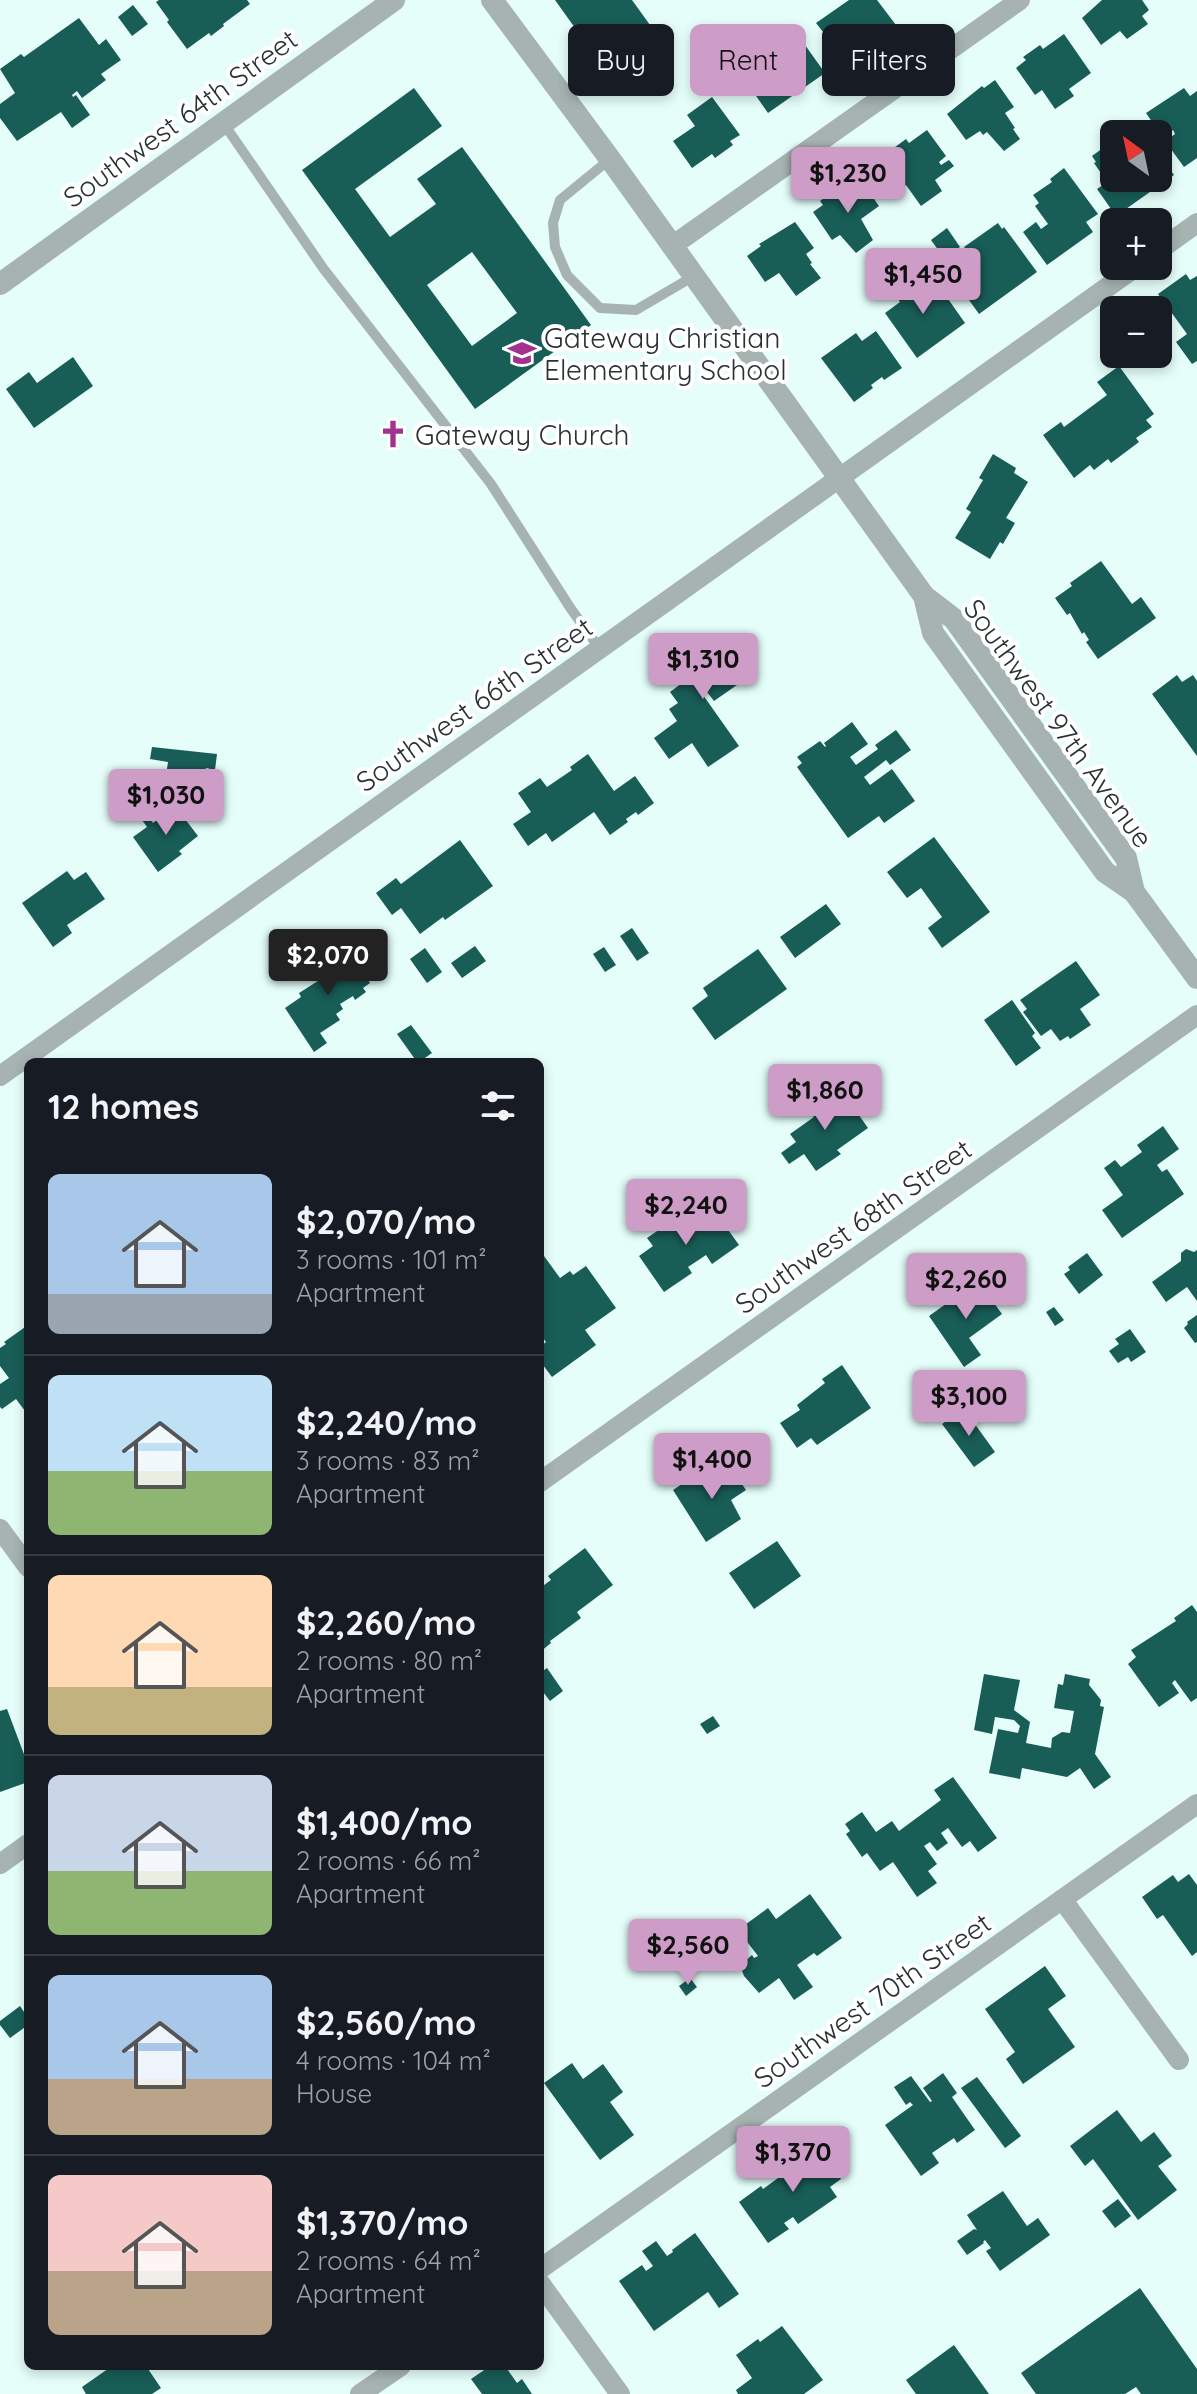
<!DOCTYPE html>
<meta charset="utf-8">
<style>
body{margin:0;font-family:Quicksand,sans-serif;background:#242831;color:#f1f3f6;height:100vh;display:flex;flex-direction:column;font-size:30px;white-space:nowrap}
*{box-sizing:border-box;margin:0}
p{font-size:26px;color:#9ea1a6}
.icon{flex:none;width:44px;height:44px;fill:none;stroke:currentColor;stroke-width:2;stroke-linecap:round;stroke-linejoin:round}
.map{position:relative;flex:1;overflow:hidden}
.panel{position:absolute;left:24px;top:1058px;width:520px;height:1312px;display:flex;flex-direction:column;background:#171b24;border-radius:12px;box-shadow:0 4px 12px #0003}
.panel>*{flex:none}
.hud{position:absolute;left:568px;top:24px;width:508px;height:72px;display:flex;gap:16px}
.needle{width:52px;rotate:327deg}
.tools{position:absolute;left:1100px;top:120px;display:grid;gap:16px}
.tools a{display:grid;place-items:center;width:72px;height:72px;border-radius:12px;background:#171b24;box-shadow:0 4px 12px #0003;font-size:40px}
.price{position:absolute;translate:-50% -68px;padding:0 18px;border-radius:8px;background:#cd9cc7;color:#111;font-size:26px;line-height:52px;filter:drop-shadow(0 2px 4px #0008)}
.price::after{content:'';position:absolute;left:50%;top:48px;width:24px;height:18px;margin-left:-12px;background:inherit;clip-path:polygon(0 0,100% 0,50% 100%)}
.price.current{background:#222;color:#fff}
ul{padding:0;list-style:none}
li{display:flex;align-items:center;gap:24px;height:200px;padding:0 24px}
li+li{border-top:2px solid #363941}
li span{display:grid;place-items:center;flex:none;width:224px;height:160px;border-radius:12px;color:#555}
li>.icon{margin-inline-start:auto}
span .icon{width:96px;height:96px;fill:#fffc;stroke-width:1}
li b{font-size:34px}
h2{display:flex;justify-content:space-between;align-items:center;height:96px;padding:0 24px;font-size:34px}
.pill{padding:0 28px;border-radius:12px;background:#171b24;box-shadow:0 4px 12px #0003;font-size:28px;line-height:72px}
.pill.current{background:#cd9cc7;color:#111}
.map>svg:first-child{display:block}
</style>
<div class="map">
<svg width="1197" height="2394" viewBox="0 0 1197 2394">
<rect width="100%" height="100%" fill="#e5fefa"/>
<path fill="#195d57" fill-rule="evenodd" d="M 159,0 L 247,0 L 250,4 L 223,24 L 224,26 L 211,36 L 209,33 L 187,49 L 167,22 L 169,20 L 156,2 Z
M 555,0 L 632,0 L 663,43 L 644,57 L 617,51 L 600,63 Z
M 849,0 L 877,0 L 896,25 L 885,33 L 887,36 L 848,60 L 830,35 L 827,37 L 816,23 Z
M 1102,0 L 1142,0 L 1149,10 L 1142,16 L 1148,24 L 1127,39 L 1120,31 L 1101,45 L 1082,18 Z
M 133,5 L 148,24 L 132,36 L 118,17 Z
M 79,18 L 99,45 L 106,39 L 121,60 L 101,74 L 106,80 L 82,98 L 77,91 L 72,95 L 73,97 L 76,95 L 90,115 L 72,128 L 61,112 L 17,141 L 0,118 L 0,104 L 15,93 L 0,69 L 21,54 L 24,57 Z
M 795,31 L 825,73 L 768,113 L 749,86 L 789,58 L 778,43 Z
M 1064,34 L 1091,73 L 1069,89 L 1074,96 L 1055,109 L 1042,90 L 1035,95 L 1016,68 L 1026,60 L 1023,57 L 1040,45 L 1043,49 Z
M 702,42 L 710,54 L 698,62 L 690,50 Z
M 995,80 L 1014,107 L 1005,113 L 1015,128 L 1013,129 L 1020,139 L 1004,151 L 987,132 L 983,135 L 980,131 L 966,140 L 947,114 L 982,86 L 984,88 Z
M 414,88 L 442,126 L 355,189 L 390,237 L 436,204 L 417,179 L 462,147 L 591,325 L 475,409 L 302,170 ZM 472,252 L 517,313 L 472,346 L 427,285 Z
M 1184,88 L 1190,96 L 1197,91 L 1197,158 L 1184,167 L 1165,141 L 1175,134 L 1173,130 L 1163,138 L 1146,113 Z
M 712,97 L 740,135 L 730,141 L 733,145 L 715,158 L 712,154 L 692,168 L 673,141 L 695,126 L 687,115 Z
M 927,130 L 946,156 L 939,162 L 941,165 L 949,160 L 954,166 L 935,180 L 942,191 L 921,206 L 906,185 L 899,190 L 880,164 L 890,156 L 887,153 L 906,139 L 909,143 Z
M 1114,140 L 1114,178 L 1158,178 L 1158,152 L 1174,175 L 1116,216 L 1097,189 L 1107,182 L 1094,163 L 1096,162 L 1092,156 Z
M 1064,168 L 1098,214 L 1086,222 L 1093,232 L 1047,265 L 1023,232 L 1036,222 L 1041,229 L 1048,224 L 1035,206 L 1039,203 L 1033,195 L 1052,182 L 1050,179 Z
M 860,179 L 879,206 L 861,219 L 873,240 L 856,253 L 840,235 L 832,240 L 813,212 L 823,205 L 820,201 L 836,189 L 839,194 Z
M 795,222 L 814,248 L 806,254 L 812,263 L 810,264 L 821,278 L 796,296 L 779,273 L 765,282 L 747,256 L 761,246 L 759,244 Z
M 998,223 L 1002,229 L 1004,227 L 1037,272 L 979,314 L 959,286 L 979,272 L 966,254 L 969,253 L 964,247 Z
M 947,228 L 960,247 L 944,258 L 931,240 Z
M 1186,274 L 1190,280 L 1197,276 L 1197,361 L 1192,364 L 1176,342 L 1187,334 L 1158,294 Z
M 915,275 L 929,294 L 937,288 L 944,298 L 946,296 L 965,323 L 917,358 L 885,313 L 900,302 L 893,292 Z
M 876,331 L 902,368 L 884,380 L 882,377 L 871,385 L 873,388 L 854,402 L 821,358 L 856,333 L 862,341 Z
M 73,357 L 93,386 L 34,428 L 6,389 L 29,372 L 37,383 Z
M 1119,366 L 1154,414 L 1146,420 L 1152,427 L 1136,438 L 1139,442 L 1111,463 L 1108,459 L 1094,470 L 1090,465 L 1074,478 L 1043,435 L 1061,422 L 1064,427 L 1107,395 L 1097,382 Z
M 993,454 L 1016,468 L 1014,473 L 1028,482 L 1006,518 L 1015,523 L 1003,544 L 1000,542 L 990,559 L 955,538 L 971,512 L 966,509 L 983,480 L 979,478 Z
M 1101,561 L 1132,604 L 1141,597 L 1156,618 L 1098,659 L 1086,642 L 1089,640 L 1084,632 L 1082,634 L 1070,613 L 1067,615 L 1055,598 L 1072,586 L 1070,583 Z
M 683,641 L 698,662 L 701,660 L 700,658 L 712,649 L 713,652 L 724,644 L 730,653 L 739,646 L 757,671 L 714,701 L 707,692 L 703,695 L 739,746 L 708,767 L 692,743 L 669,759 L 654,738 L 677,721 L 669,709 L 678,703 L 670,692 L 686,680 L 681,674 L 677,677 L 662,656 Z
M 1177,675 L 1182,682 L 1193,675 L 1197,681 L 1197,756 L 1152,694 Z
M 852,722 L 868,744 L 850,757 L 856,765 L 878,749 L 875,745 L 896,730 L 911,750 L 890,765 L 886,760 L 864,777 L 870,785 L 892,769 L 915,801 L 884,823 L 879,816 L 848,838 L 797,767 L 802,763 L 797,757 L 820,741 L 825,747 L 826,746 L 824,743 Z
M 152,747 L 217,754 L 215,770 L 206,768 L 204,780 L 166,775 L 168,762 L 150,759 Z
M 588,754 L 614,791 L 635,776 L 654,803 L 638,815 L 636,812 L 626,819 L 628,822 L 610,835 L 594,812 L 552,842 L 546,833 L 528,846 L 513,824 L 531,812 L 518,793 L 540,778 L 547,787 L 572,770 L 570,767 Z
M 181,802 L 190,816 L 185,819 L 198,836 L 179,851 L 182,854 L 158,872 L 133,837 L 147,827 L 142,820 L 148,816 L 153,823 Z
M 934,837 L 990,912 L 942,948 L 928,928 L 942,917 L 921,888 L 907,898 L 887,872 Z
M 460,840 L 493,886 L 445,920 L 443,917 L 420,934 L 401,908 L 392,915 L 376,893 L 396,878 L 401,884 Z
M 67,871 L 74,880 L 86,872 L 105,899 L 67,925 L 72,933 L 53,947 L 22,903 Z
M 826,904 L 841,924 L 795,958 L 780,937 Z
M 632,928 L 649,953 L 637,961 L 620,936 Z
M 345,945 L 370,983 L 363,988 L 366,992 L 355,1000 L 353,996 L 340,1004 L 343,1009 L 336,1014 L 340,1020 L 320,1033 L 327,1043 L 314,1052 L 285,1008 L 301,997 L 299,993 L 329,974 L 320,961 Z
M 475,946 L 486,961 L 462,978 L 451,963 Z
M 604,947 L 616,965 L 605,972 L 593,954 Z
M 425,948 L 442,972 L 427,983 L 410,959 Z
M 758,949 L 787,989 L 715,1040 L 692,1008 L 708,996 L 703,988 Z
M 1076,961 L 1100,995 L 1080,1009 L 1091,1025 L 1070,1039 L 1068,1036 L 1060,1041 L 1051,1029 L 1041,1036 L 1023,1012 L 1027,1009 L 1020,1000 Z
M 1012,1000 L 1035,1033 L 1032,1036 L 1041,1048 L 1016,1066 L 984,1020 Z
M 411,1025 L 432,1053 L 419,1062 L 417,1062 L 397,1034 Z
M 827,1092 L 838,1108 L 849,1101 L 868,1128 L 837,1150 L 841,1154 L 816,1171 L 804,1154 L 789,1164 L 781,1153 L 796,1142 L 790,1134 L 814,1117 L 806,1107 Z
M 1163,1126 L 1179,1149 L 1157,1165 L 1162,1172 L 1167,1169 L 1184,1194 L 1122,1238 L 1102,1210 L 1123,1195 L 1104,1168 L 1115,1160 L 1121,1167 L 1142,1152 L 1137,1145 Z
M 711,1206 L 739,1245 L 712,1264 L 706,1255 L 688,1267 L 692,1273 L 664,1292 L 639,1256 L 653,1246 L 647,1238 L 683,1213 L 689,1222 Z
M 1186,1249 L 1194,1252 L 1197,1250 L 1197,1301 L 1187,1287 L 1166,1302 L 1152,1282 L 1181,1261 L 1181,1253 Z
M 1087,1253 L 1103,1275 L 1079,1294 L 1064,1274 L 1070,1270 L 1068,1267 Z
M 544,1256 L 560,1278 L 570,1271 L 573,1275 L 586,1266 L 616,1308 L 585,1330 L 596,1345 L 552,1377 L 540,1361 L 540,1347 L 546,1342 L 540,1334 L 540,1259 Z
M 978,1281 L 1002,1314 L 969,1338 L 981,1355 L 964,1367 L 929,1316 Z
M 1054,1307 L 1064,1320 L 1055,1326 L 1046,1312 Z
M 1197,1315 L 1197,1342 L 1195,1343 L 1184,1328 L 1188,1324 L 1187,1322 Z
M 28,1325 L 28,1415 L 16,1399 L 2,1409 L 0,1407 L 0,1384 L 9,1378 L 0,1366 L 0,1348 L 6,1344 L 4,1342 Z
M 1130,1329 L 1146,1352 L 1131,1362 L 1128,1357 L 1118,1363 L 1109,1351 L 1119,1344 L 1115,1339 Z
M 842,1365 L 871,1408 L 817,1445 L 811,1438 L 797,1448 L 780,1423 L 800,1410 L 797,1405 L 825,1383 L 822,1379 Z
M 964,1409 L 995,1452 L 974,1467 L 942,1424 Z
M 727,1462 L 746,1490 L 731,1500 L 741,1519 L 706,1542 L 673,1490 L 691,1478 L 695,1484 Z
M 777,1541 L 801,1576 L 754,1609 L 729,1573 Z
M 585,1548 L 613,1585 L 577,1612 L 581,1618 L 550,1641 L 551,1643 L 540,1652 L 540,1588 L 551,1580 L 548,1576 Z
M 1192,1605 L 1197,1612 L 1197,1698 L 1191,1702 L 1175,1680 L 1172,1683 L 1179,1693 L 1159,1707 L 1128,1664 L 1136,1657 L 1131,1650 L 1176,1621 L 1174,1618 Z
M 547,1668 L 563,1691 L 550,1701 L 540,1688 L 540,1673 Z
M 984,1674 L 1020,1680 L 1014,1710 L 1030,1722 L 1026,1743 L 1051,1748 L 1052,1738 L 1062,1732 L 1070,1733 L 1074,1711 L 1054,1708 L 1058,1684 L 1063,1685 L 1065,1674 L 1090,1679 L 1089,1685 L 1101,1700 L 1100,1706 L 1104,1707 L 1095,1754 L 1111,1777 L 1094,1789 L 1080,1768 L 1067,1777 L 1022,1768 L 1020,1779 L 989,1773 L 998,1729 L 1018,1733 L 1020,1726 L 1014,1720 L 995,1717 L 992,1734 L 974,1730 Z
M 7,1709 L 28,1765 L 28,1782 L 0,1792 L 0,1711 Z
M 713,1716 L 720,1726 L 707,1734 L 700,1724 Z
M 953,1777 L 997,1838 L 978,1852 L 970,1841 L 962,1847 L 948,1828 L 941,1833 L 948,1843 L 937,1851 L 930,1842 L 924,1846 L 937,1864 L 928,1871 L 937,1883 L 917,1897 L 893,1862 L 880,1871 L 867,1853 L 862,1857 L 846,1834 L 850,1831 L 845,1824 L 862,1812 L 876,1832 L 892,1821 L 899,1831 L 941,1800 L 934,1790 Z
M 1189,1874 L 1197,1885 L 1197,1952 L 1192,1956 L 1163,1915 L 1157,1919 L 1142,1897 L 1173,1875 L 1178,1882 Z
M 810,1894 L 842,1938 L 817,1956 L 814,1953 L 797,1965 L 813,1987 L 794,2000 L 779,1978 L 759,1993 L 744,1976 L 741,1968 L 747,1964 L 745,1961 L 752,1955 L 754,1958 L 758,1956 L 738,1930 L 768,1908 L 776,1919 Z
M 1045,1966 L 1066,1996 L 1048,2009 L 1075,2047 L 1023,2084 L 1006,2059 L 1015,2052 L 985,2009 Z
M 690,1978 L 697,1987 L 686,1996 L 679,1986 Z
M 20,2006 L 28,2018 L 28,2025 L 10,2038 L 0,2025 L 0,2021 Z
M 572,2063 L 583,2079 L 603,2064 L 623,2092 L 610,2102 L 634,2135 L 600,2160 L 544,2083 Z
M 943,2073 L 957,2093 L 952,2097 L 975,2130 L 957,2143 L 954,2138 L 932,2153 L 939,2163 L 921,2176 L 885,2125 L 913,2105 L 910,2102 L 906,2105 L 894,2087 L 911,2076 L 930,2102 L 932,2101 L 923,2088 Z
M 977,2077 L 1021,2136 L 1005,2148 L 961,2088 Z
M 1117,2110 L 1141,2142 L 1154,2132 L 1172,2156 L 1158,2166 L 1177,2190 L 1138,2220 L 1093,2159 L 1085,2166 L 1070,2146 Z
M 812,2139 L 841,2179 L 830,2187 L 837,2197 L 798,2224 L 793,2217 L 784,2223 L 789,2229 L 768,2243 L 739,2202 L 761,2186 L 763,2189 L 800,2162 L 795,2155 L 804,2148 L 802,2146 Z
M 1003,2191 L 1027,2226 L 1038,2218 L 1050,2235 L 1000,2271 L 986,2251 L 991,2248 L 985,2240 L 983,2242 L 984,2243 L 967,2255 L 957,2241 L 974,2229 L 977,2230 L 967,2215 Z
M 1118,2199 L 1131,2216 L 1115,2228 L 1102,2211 Z
M 695,2233 L 739,2294 L 719,2308 L 708,2292 L 654,2331 L 619,2281 L 642,2265 L 646,2271 L 653,2266 L 642,2251 L 656,2241 L 667,2256 L 673,2252 L 672,2250 Z
M 1140,2288 L 1197,2369 L 1197,2394 L 1141,2394 L 1136,2387 L 1125,2394 L 1036,2394 L 1021,2373 Z
M 782,2326 L 823,2380 L 804,2394 L 738,2394 L 736,2390 L 752,2378 L 736,2355 L 758,2339 L 760,2342 Z
M 954,2345 L 989,2394 L 916,2394 L 906,2380 Z
M 112,2366 L 146,2366 L 161,2388 L 152,2394 L 86,2394 L 82,2387 Z
M 490,2366 L 505,2366 L 517,2383 L 522,2379 L 532,2394 L 482,2394 L 471,2379 Z"/>
<g fill="none" stroke-linecap="round" stroke-linejoin="round">
<path stroke="#a6b3b1" stroke-width="10" d="M 224,124 L 323,268 L 491,484 L 571,609 L 600,649
M 610,159 L 560,200 L 553,223 L 555,247 L 567,275 L 600,308 L 636,310 L 694,276"/>
<path stroke="#a6b3b1" stroke-width="20" d="M 672,246 L 1020,0
M 1158,251 L 1197,223
M 0,1076 L 1137,266
M 540,1482 L 1197,1015
M 0,1529 L 28,1567
M 0,1864 L 28,1844
M 1062,1899 L 1179,2060
M 540,2269 L 1197,1804
M 540,2283 L 620,2394
M 360,2394 L 401,2366"/>
<path stroke="#a6b3b1" stroke-width="22" d="M 492,0 L 610,159 L 924,596 L 954,619 L 1126,858 L 1134,892
M 0,284 L 394,0
M 924,596 L 933,633 L 1105,872 L 1134,892 L 1197,978"/>
</g>
<defs>
<symbol id="school-bare" viewBox="-9 -9 18 18"><path d="M0-5L7-2L0 1L-7-2ZM-4 1L0 2.5L4 1V4Q0 6-4 4Z" fill="#a2328e" stroke="#fff" stroke-width="2.5" paint-order="stroke"/></symbol>
<symbol id="church-bare" viewBox="-9 -9 18 18"><path d="M-1.2-6h2.4v3.5h3.3v2.4h-3.3V6h-2.4V-.1h-3.3v-2.4h3.3Z" fill="#a2328e" stroke="#fff" stroke-width="2.5" paint-order="stroke"/></symbol>
</defs>
<g fill-rule="evenodd">
<use href="#school-bare" x="502" y="333" width="40" height="40"/>
<use href="#church-bare" x="373" y="414" width="40" height="40"/>
</g>
<g text-anchor="middle" dominant-baseline="central" stroke-width="8" stroke-linejoin="round" paint-order="stroke">
<g font-size="28" fill="#273331" stroke="#fff">
<text transform="translate(180 118) rotate(-36)">Southwest 64th Street</text>
<text transform="translate(474 704) rotate(-35)">Southwest 66th Street</text>
<text transform="translate(1059 723) rotate(54)">Southwest 97th Avenue</text>
<text transform="translate(853 1226) rotate(-35)">Southwest 68th Street</text>
<text transform="translate(872 2000) rotate(-35)">Southwest 70th Street</text>
</g>
<g font-size="28" fill="#273331" stroke="#fff" text-anchor="start">
<text x="544" y="337">Gateway Christian<tspan x="544" dy="32">Elementary School</tspan></text>
<text x="415" y="434">Gateway Church</text>
</g>
</g>
</svg>
<div class="tools">
<a><svg class="needle" viewBox="-14 -14 28 28"><path d="M0-13l5 13h-10z" fill="#e53935"/><path d="M0 13l5-13h-10z" fill="#9ea1a6"/></svg></a>
<a>+</a>
<a>−</a>
</div>
<b class="price" style="left:848px;top:215px">$1,230</b>
<b class="price" style="left:923px;top:316px">$1,450</b>
<b class="price" style="left:703px;top:701px">$1,310</b>
<b class="price" style="left:166px;top:837px">$1,030</b>
<b class="price current" style="left:328px;top:997px">$2,070</b>
<b class="price" style="left:825px;top:1132px">$1,860</b>
<b class="price" style="left:686px;top:1247px">$2,240</b>
<b class="price" style="left:966px;top:1321px">$2,260</b>
<b class="price" style="left:969px;top:1438px">$3,100</b>
<b class="price" style="left:712px;top:1501px">$1,400</b>
<b class="price" style="left:688px;top:1987px">$2,560</b>
<b class="price" style="left:793px;top:2194px">$1,370</b>
<div class="hud">
<a class="pill">Buy</a>
<a class="pill current">Rent</a>
<a class="pill">Filters</a>
</div>
<section class="panel">
<h2>12 homes<svg class="icon" aria-label="filters" viewBox="0 0 24 24"><path d="M4 7h16M4 17h16"/><circle cx="9" cy="7" r="2"/><circle cx="15" cy="17" r="2"/></svg></h2>
<ul>
<li><span style="background:linear-gradient(#a9c7e8 75%,#9aa5b1 0)"><svg class="icon" aria-label="home" viewBox="0 0 24 24"><path d="M3 11l9-7 9 7M6 9v11h12V9"/></svg></span><div><b>$2,070/mo</b><p>3 rooms · 101 m²</p><p>Apartment</p></div></li>
<li><span style="background:linear-gradient(#bfe0f5 60%,#8fb573 0)"><svg class="icon" aria-label="home" viewBox="0 0 24 24"><path d="M3 11l9-7 9 7M6 9v11h12V9"/></svg></span><div><b>$2,240/mo</b><p>3 rooms · 83 m²</p><p>Apartment</p></div></li>
<li><span style="background:linear-gradient(#ffd9b3 70%,#c2b280 0)"><svg class="icon" aria-label="home" viewBox="0 0 24 24"><path d="M3 11l9-7 9 7M6 9v11h12V9"/></svg></span><div><b>$2,260/mo</b><p>2 rooms · 80 m²</p><p>Apartment</p></div></li>
<li><span style="background:linear-gradient(#c9d6e8 60%,#8fb573 0)"><svg class="icon" aria-label="home" viewBox="0 0 24 24"><path d="M3 11l9-7 9 7M6 9v11h12V9"/></svg></span><div><b>$1,400/mo</b><p>2 rooms · 66 m²</p><p>Apartment</p></div></li>
<li><span style="background:linear-gradient(#a9c7e8 65%,#b9a48a 0)"><svg class="icon" aria-label="home" viewBox="0 0 24 24"><path d="M3 11l9-7 9 7M6 9v11h12V9"/></svg></span><div><b>$2,560/mo</b><p>4 rooms · 104 m²</p><p>House</p></div></li>
<li><span style="background:linear-gradient(#f6c9c9 60%,#b9a48a 0)"><svg class="icon" aria-label="home" viewBox="0 0 24 24"><path d="M3 11l9-7 9 7M6 9v11h12V9"/></svg></span><div><b>$1,370/mo</b><p>2 rooms · 64 m²</p><p>Apartment</p></div></li>
</ul>
</section>
</div>
